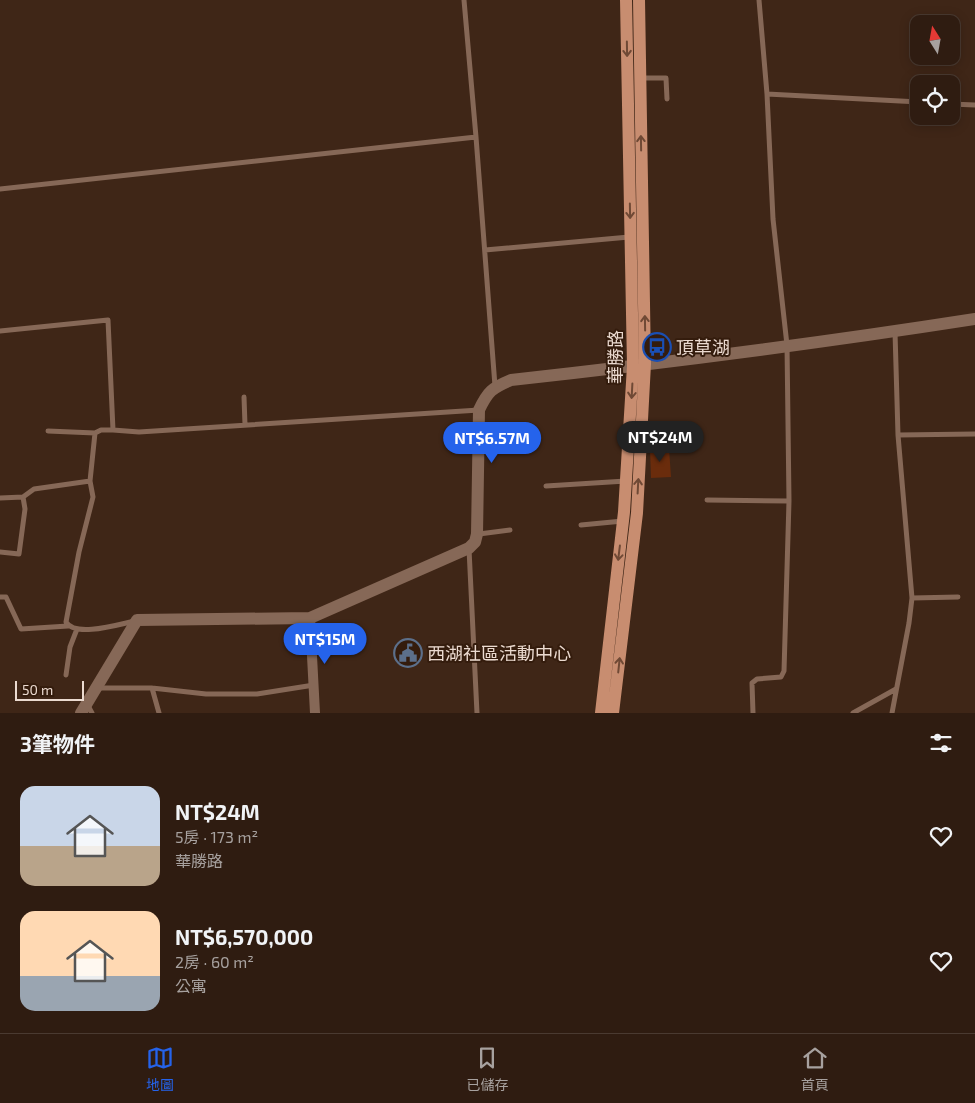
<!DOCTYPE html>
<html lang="zh-TW">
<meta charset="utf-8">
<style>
body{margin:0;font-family:"Exo 2","Noto Sans TC",sans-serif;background:#3b291f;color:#f1f3f6;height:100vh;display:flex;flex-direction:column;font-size:19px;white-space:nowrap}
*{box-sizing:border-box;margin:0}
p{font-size:16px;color:#a7a19f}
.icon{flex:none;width:28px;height:28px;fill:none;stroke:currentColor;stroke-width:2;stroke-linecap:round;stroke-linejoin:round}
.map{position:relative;height:713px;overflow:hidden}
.sheet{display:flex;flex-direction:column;background:#2f1c11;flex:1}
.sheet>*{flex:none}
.needle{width:32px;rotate:349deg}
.tools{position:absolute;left:910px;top:15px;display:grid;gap:10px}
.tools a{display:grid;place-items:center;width:50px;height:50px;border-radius:10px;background:#2f1c11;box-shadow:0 2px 12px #0003,0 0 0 1px #4a3a31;font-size:25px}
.scale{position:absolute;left:15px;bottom:12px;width:69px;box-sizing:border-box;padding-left:5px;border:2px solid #ebdad0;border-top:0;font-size:14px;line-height:18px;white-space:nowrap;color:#ebdad0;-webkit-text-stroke:4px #341c0d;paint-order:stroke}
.price{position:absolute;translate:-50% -42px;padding:0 11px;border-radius:18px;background:#2563eb;color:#fff;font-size:16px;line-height:32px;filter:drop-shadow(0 1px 2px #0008)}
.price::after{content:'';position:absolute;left:50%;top:30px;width:15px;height:11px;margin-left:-8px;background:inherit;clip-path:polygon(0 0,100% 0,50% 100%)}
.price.selected{background:#222;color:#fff}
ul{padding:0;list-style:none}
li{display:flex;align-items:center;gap:15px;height:125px;padding:0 20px}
li span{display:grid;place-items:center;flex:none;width:140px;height:100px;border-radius:15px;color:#555}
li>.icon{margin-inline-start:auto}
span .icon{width:60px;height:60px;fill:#fffc;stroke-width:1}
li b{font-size:21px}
h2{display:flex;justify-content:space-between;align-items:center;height:60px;padding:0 20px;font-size:21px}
.tab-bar{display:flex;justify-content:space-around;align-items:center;height:70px;border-top:1px solid #4a3a31;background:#2f1c11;font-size:14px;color:#a7a19f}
.tab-bar a{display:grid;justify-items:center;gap:2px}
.tab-bar .selected{color:#2563eb}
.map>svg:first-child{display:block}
</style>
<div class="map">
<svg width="975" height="713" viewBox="0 0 975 713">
<rect width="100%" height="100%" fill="#3f2617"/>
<path fill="#6a2c0c" d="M 669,448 L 671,477 L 651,478 L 650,449 Z
M 415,641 L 416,664 L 402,664 L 400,642 Z"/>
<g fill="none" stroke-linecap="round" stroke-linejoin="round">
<path stroke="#866857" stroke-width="5" d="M 464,0 L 476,137 L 495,386
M 641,78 L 666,78 L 667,99
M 767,94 L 919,102
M 951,104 L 975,105
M 0,189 L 476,137
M 485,250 L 629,237
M 0,331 L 108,320 L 113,430 L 139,432 L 479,410
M 244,397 L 245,425
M 113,430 L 101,430 L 95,433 L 90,481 L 93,497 L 79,552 L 66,622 C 75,638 120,624 135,621
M 48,431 L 95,433
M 898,435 L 975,434
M 546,486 L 626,481
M 23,497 L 34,489 L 90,481
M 0,498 L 23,497 L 25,509 L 19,554 L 0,552
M 707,500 L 789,501
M 581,525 L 623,521
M 479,534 L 510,530
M 469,549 L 477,713
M 0,597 L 6,597 L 21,629 L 68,626
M 912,598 L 958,597
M 66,675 L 70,647 L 77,629
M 97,688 L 152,688 L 206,694 L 257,694 L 314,685
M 152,688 L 159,713
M 87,704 L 92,713
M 753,713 L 752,683 L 757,679 L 781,677 L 784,671 L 789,501 L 787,345 L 773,219 L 767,94 L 759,0
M 853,713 L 896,689
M 892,713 L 909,623 L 912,598 L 898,435 L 895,332"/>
<path stroke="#866857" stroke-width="10" d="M 310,618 L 315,713"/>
<path stroke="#866857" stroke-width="12" d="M 81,713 L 137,620 L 310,618 L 469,548 L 475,542 L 477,534 L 479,410 C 488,391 492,388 511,380 C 666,363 821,343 975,319"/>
<path stroke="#c88d70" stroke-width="12" d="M 601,713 L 624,512 L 633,366 L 626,0
M 613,713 L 637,513 L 645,364 L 639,0"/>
</g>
<defs><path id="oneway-shaft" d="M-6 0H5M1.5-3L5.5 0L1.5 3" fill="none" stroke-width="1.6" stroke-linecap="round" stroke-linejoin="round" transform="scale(1.25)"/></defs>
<g stroke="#6f4935">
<use href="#oneway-shaft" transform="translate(627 49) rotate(89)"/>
<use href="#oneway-shaft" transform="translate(641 143) rotate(-91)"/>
<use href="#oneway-shaft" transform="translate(630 211) rotate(89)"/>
<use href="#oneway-shaft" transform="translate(645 323) rotate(-91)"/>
<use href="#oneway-shaft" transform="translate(632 391) rotate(93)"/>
<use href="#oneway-shaft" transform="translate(638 486) rotate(-87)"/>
<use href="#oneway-shaft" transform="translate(619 553) rotate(97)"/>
<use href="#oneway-shaft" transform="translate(619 665) rotate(-84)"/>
</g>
<defs>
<symbol id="bus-ring" viewBox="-11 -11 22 22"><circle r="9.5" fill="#341c0d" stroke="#1a4fb4" stroke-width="1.5"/><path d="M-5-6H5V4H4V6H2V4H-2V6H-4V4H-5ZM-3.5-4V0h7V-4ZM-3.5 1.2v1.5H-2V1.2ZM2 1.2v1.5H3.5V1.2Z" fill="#1a4fb4"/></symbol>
<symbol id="civic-ring" viewBox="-11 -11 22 22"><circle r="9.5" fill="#341c0d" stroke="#5c6f8a" stroke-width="1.5"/><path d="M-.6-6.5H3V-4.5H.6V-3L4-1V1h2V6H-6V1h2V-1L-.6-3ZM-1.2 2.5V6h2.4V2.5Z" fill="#5c6f8a"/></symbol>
</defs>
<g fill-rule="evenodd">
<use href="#bus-ring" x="641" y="331" width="32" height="32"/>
<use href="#civic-ring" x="392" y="637" width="32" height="32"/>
</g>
<g text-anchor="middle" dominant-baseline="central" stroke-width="4" stroke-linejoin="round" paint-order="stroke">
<g font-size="18" fill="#ebdad0" stroke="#341c0d" text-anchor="start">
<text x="676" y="347">頂草湖</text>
<text x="427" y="653">西湖社區活動中心</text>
</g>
<g font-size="18" fill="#ebdad0" stroke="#341c0d">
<text transform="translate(615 357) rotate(-90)">華勝路</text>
</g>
</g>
</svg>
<div class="tools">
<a><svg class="needle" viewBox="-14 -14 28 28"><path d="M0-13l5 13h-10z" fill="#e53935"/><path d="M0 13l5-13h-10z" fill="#a7a19f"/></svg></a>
<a><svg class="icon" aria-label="locate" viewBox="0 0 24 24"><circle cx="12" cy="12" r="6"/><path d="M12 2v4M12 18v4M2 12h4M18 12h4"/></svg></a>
</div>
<div class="scale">50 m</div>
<b class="price selected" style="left:660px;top:463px">NT$24M</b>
<b class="price" style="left:492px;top:464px">NT$6.57M</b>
<b class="price" style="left:325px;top:665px">NT$15M</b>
</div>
<section class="sheet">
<h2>3筆物件<svg class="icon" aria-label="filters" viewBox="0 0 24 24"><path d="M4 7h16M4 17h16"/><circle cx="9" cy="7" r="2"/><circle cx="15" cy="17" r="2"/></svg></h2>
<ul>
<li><span style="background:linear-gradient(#c9d6e8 60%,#b9a48a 0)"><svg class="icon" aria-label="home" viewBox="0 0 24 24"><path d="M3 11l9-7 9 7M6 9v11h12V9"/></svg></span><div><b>NT$24M</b><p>5房 · 173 m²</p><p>華勝路</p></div><svg class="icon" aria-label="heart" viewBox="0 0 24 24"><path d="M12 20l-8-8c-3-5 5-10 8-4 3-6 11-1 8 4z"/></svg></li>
<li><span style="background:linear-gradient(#ffd9b3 65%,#9aa5b1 0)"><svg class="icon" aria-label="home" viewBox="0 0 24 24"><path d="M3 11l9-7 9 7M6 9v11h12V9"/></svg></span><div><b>NT$6,570,000</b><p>2房 · 60 m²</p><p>公寓</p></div><svg class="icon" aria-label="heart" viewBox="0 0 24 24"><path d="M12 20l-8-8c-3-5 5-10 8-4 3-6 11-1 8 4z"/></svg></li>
</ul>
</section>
<nav class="tab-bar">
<a class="selected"><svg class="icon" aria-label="map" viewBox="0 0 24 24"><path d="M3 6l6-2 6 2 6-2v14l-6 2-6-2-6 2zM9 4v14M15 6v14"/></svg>地圖</a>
<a><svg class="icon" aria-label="saved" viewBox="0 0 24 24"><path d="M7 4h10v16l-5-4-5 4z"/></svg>已儲存</a>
<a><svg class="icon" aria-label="home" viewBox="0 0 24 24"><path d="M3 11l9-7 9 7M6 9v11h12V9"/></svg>首頁</a>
</nav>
